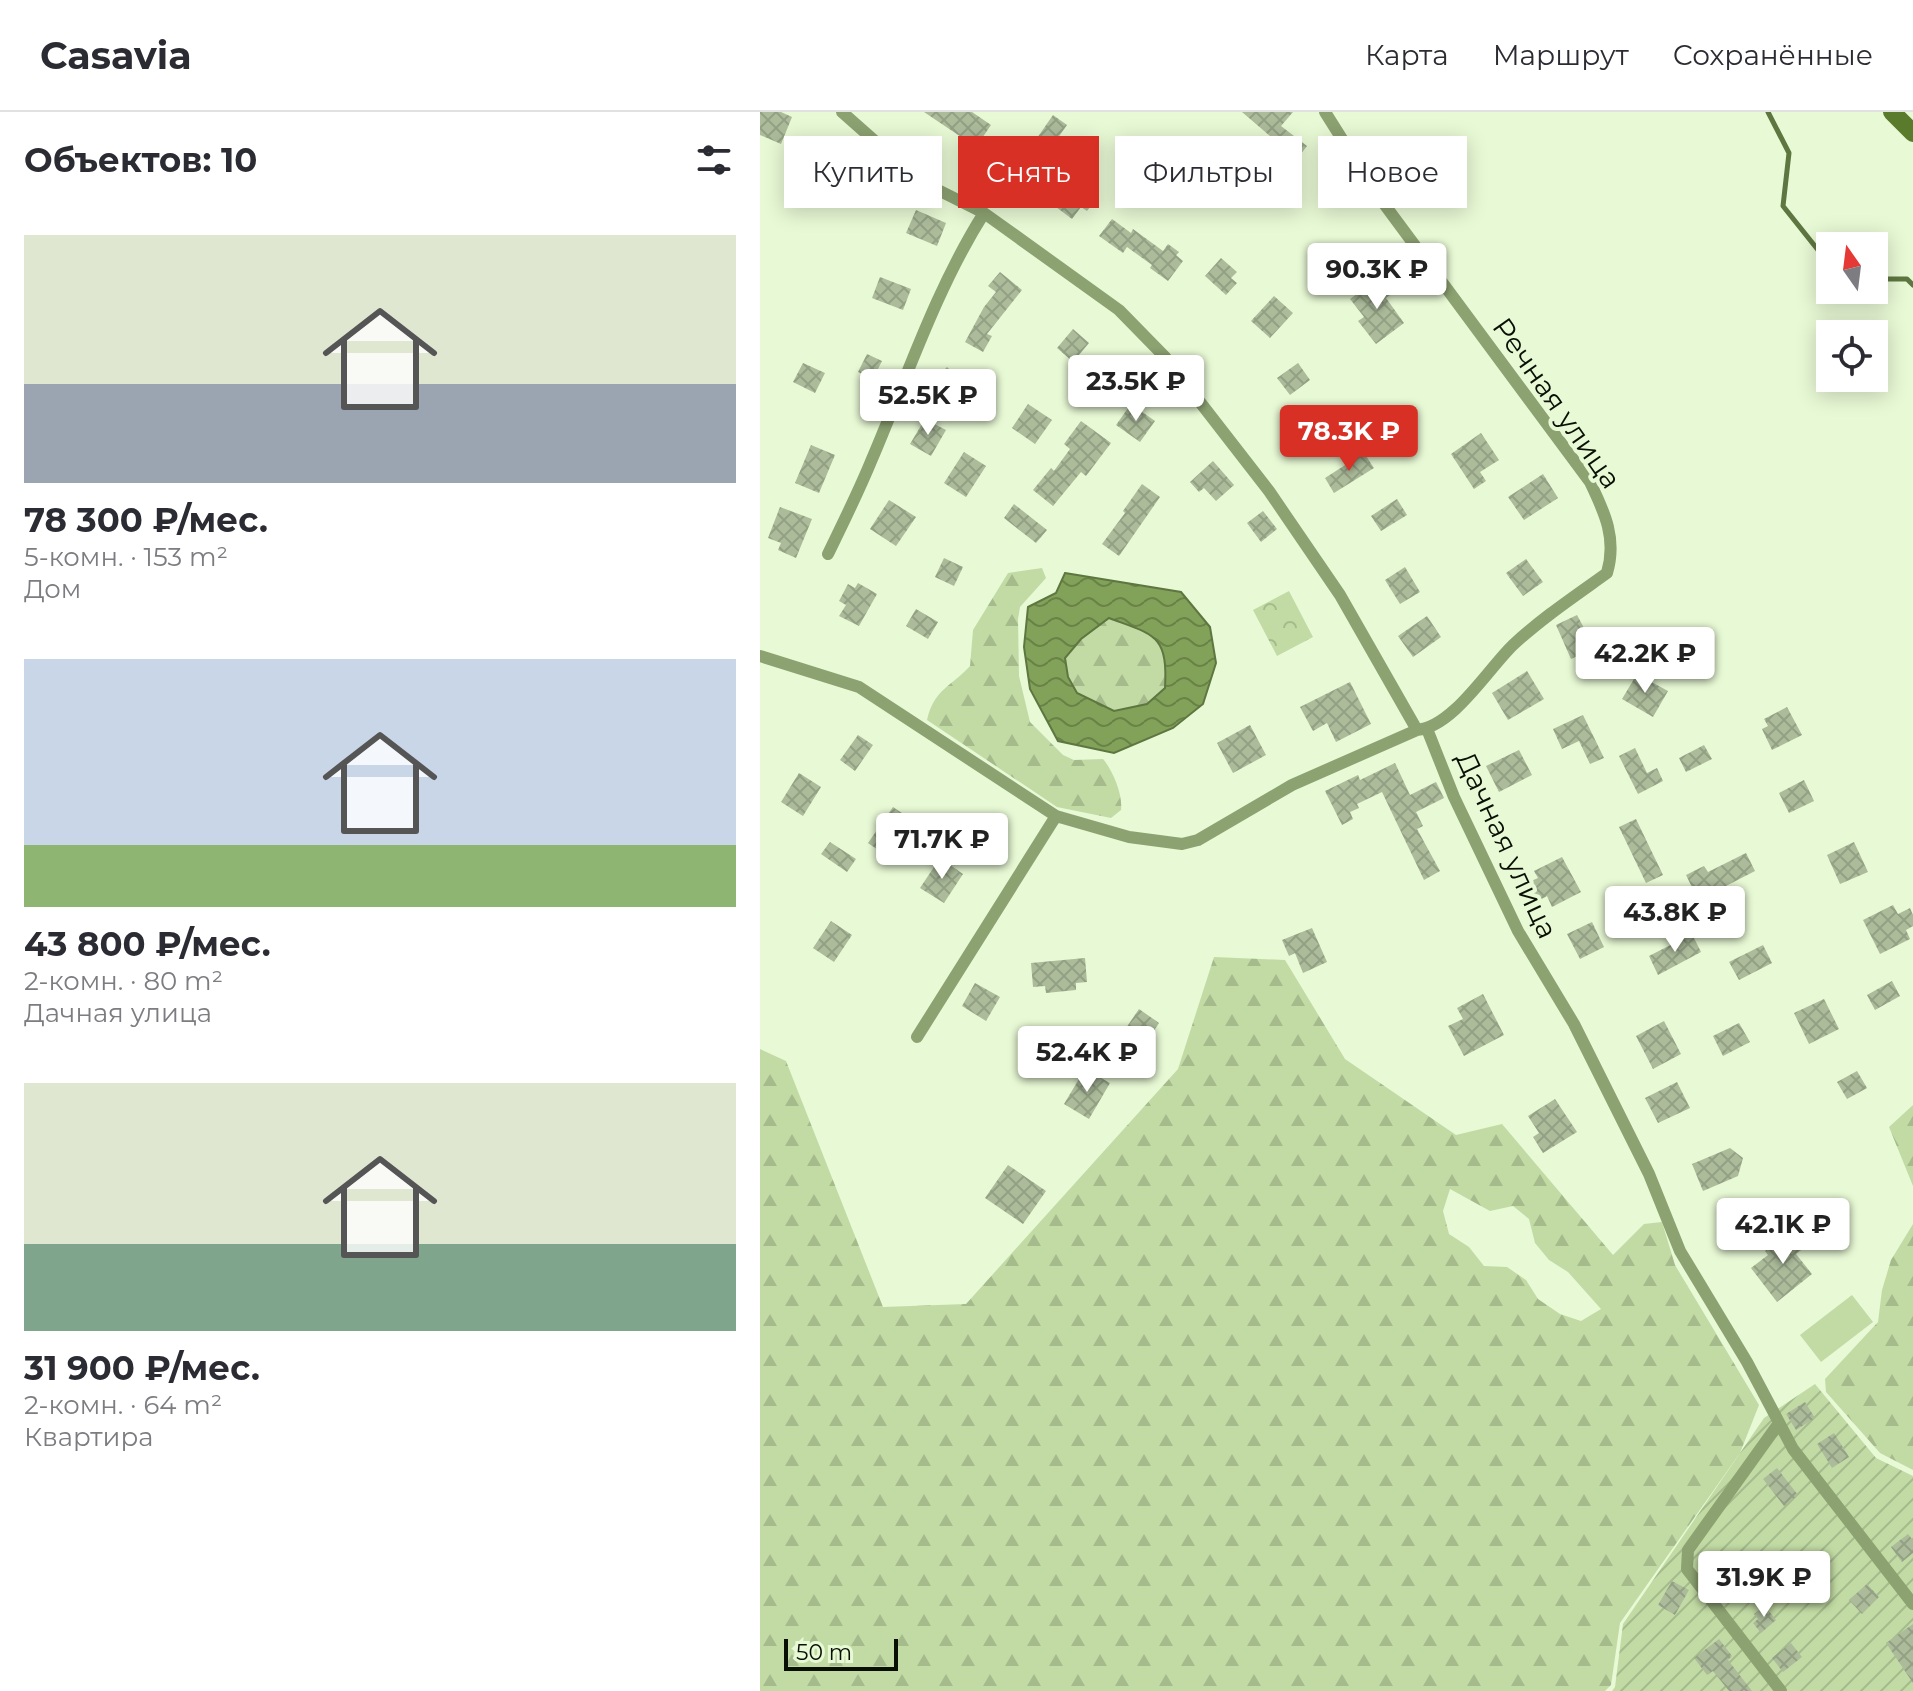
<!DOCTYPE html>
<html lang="ru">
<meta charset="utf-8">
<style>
body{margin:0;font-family:Montserrat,sans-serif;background:#f2f2f3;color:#2b2b33;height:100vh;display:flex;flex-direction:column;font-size:30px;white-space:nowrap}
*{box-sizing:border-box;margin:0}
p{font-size:26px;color:#7c7c81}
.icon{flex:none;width:44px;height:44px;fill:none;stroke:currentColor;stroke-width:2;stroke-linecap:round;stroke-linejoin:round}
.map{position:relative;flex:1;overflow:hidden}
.panel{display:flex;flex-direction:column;background:#fff;width:760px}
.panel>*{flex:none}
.banner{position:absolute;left:24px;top:24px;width:760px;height:72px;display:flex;gap:16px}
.needle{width:52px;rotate:346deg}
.buttons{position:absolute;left:1056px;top:120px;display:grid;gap:16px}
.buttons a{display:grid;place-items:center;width:72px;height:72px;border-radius:0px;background:#fff;box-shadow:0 4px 20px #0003;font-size:40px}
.scale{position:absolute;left:24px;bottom:20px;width:114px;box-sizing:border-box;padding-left:8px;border:4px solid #0a0f04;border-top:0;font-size:22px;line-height:28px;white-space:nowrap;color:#0a0f04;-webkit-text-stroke:6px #e8f9d5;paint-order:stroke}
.price{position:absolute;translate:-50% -68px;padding:0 18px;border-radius:8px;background:#fff;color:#222;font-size:26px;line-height:52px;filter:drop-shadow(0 2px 4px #0008)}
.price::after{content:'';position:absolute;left:50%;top:48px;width:24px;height:18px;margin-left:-12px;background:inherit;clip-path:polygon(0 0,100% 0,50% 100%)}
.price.current{background:#d93025;color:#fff}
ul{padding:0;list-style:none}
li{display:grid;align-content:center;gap:16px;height:424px;padding:0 24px}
li span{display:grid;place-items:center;height:248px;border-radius:0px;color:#555}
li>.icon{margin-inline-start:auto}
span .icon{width:144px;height:144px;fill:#fffc;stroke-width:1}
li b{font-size:34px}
h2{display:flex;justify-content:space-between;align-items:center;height:96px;padding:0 24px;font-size:34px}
.tag{padding:0 28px;border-radius:0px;background:#fff;box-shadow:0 4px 20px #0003;font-size:28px;line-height:72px}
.tag.current{background:#d93025;color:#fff}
header{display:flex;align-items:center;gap:48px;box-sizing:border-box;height:112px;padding:0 40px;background:#fff;border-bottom:2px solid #e1e1e2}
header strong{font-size:38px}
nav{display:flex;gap:44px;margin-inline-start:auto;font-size:28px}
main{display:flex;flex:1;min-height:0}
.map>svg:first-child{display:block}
</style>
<header>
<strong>Casavia</strong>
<nav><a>Карта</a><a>Маршрут</a><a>Сохранённые</a></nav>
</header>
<main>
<section class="panel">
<h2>Объектов: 10<svg class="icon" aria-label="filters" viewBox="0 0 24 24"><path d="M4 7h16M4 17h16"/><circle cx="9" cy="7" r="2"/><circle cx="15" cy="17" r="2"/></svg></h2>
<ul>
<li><span style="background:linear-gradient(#dfe7d0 60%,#9aa5b1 0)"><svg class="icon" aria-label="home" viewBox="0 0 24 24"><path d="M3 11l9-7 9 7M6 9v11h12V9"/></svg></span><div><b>78 300 ₽/мес.</b><p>5-комн. · 153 m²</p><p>Дом</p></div></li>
<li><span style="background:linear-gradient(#c9d6e8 75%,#8fb573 0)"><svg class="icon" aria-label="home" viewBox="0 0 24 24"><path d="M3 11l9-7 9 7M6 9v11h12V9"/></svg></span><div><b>43 800 ₽/мес.</b><p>2-комн. · 80 m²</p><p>Дачная улица</p></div></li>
<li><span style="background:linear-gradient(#dfe7d0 65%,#7fa58c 0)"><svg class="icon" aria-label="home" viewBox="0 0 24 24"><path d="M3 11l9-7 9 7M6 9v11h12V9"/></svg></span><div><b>31 900 ₽/мес.</b><p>2-комн. · 64 m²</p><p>Квартира</p></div></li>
</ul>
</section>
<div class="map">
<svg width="1153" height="1579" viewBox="0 0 1153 1579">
<defs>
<pattern id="forest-firs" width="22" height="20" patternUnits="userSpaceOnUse" patternTransform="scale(2)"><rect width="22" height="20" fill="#c2dba4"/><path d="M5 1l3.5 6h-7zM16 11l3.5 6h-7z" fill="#a5bb8c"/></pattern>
<pattern id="park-crowns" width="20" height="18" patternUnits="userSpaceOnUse" patternTransform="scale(2)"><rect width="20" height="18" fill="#c2dba4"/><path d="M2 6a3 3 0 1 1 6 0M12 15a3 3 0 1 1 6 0" fill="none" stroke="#a5bb8c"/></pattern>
<pattern id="garden-furrows" width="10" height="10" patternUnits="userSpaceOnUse" patternTransform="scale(2)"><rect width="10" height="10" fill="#c2dba4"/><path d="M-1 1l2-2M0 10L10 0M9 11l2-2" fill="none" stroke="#a5bb8c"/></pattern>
<pattern id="water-waves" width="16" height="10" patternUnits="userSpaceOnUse" patternTransform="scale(2)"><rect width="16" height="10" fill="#82a259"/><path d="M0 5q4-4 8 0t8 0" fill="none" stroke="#698247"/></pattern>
<pattern id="building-cross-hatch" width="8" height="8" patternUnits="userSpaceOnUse" patternTransform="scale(2)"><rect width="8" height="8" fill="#acbc9b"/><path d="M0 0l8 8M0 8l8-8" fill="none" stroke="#93a084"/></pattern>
</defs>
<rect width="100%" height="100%" fill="#e8f9d5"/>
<path fill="url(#forest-firs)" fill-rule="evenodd" d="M 282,456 L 286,466 L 260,495 L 258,507 L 259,564 L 270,610 L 303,643 L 314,648 L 343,647 C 353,659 363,683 361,698 L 351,706 L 297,695 L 167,608 C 174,577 192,574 210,554 L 213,518 L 248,461 Z
M 349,506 C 394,523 408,522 405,576 L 387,592 L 354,599 L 317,581 L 307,565 L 304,546 L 321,527 Z
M 454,845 L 525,848 L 585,947 L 696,1023 L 742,1012 L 853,1143 L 884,1112 L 902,1110 L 915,1153 L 999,1293 L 980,1341 L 860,1511 L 851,1573 L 845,1579 L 0,1579 L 0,937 L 26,949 L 123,1195 L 206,1192 L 418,957 ZM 690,1077 L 730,1099 L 753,1094 L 769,1107 L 775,1131 L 789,1148 L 808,1160 L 841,1197 L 821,1209 L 800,1202 L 778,1187 L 766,1168 L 747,1155 L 724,1154 L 709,1135 L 689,1122 L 683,1099 Z
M 1153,993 L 1153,1074 L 1129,1015 Z
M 1153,1112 L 1153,1358 L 1120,1341 L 1066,1280 L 1065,1267 L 1118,1210 L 1122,1178 L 1131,1148 Z"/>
<path fill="url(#park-crowns)" d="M 529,479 L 553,525 L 517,544 L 493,498 Z"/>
<path fill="url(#garden-furrows)" d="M 1055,1272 L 1116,1346 L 1153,1364 L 1153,1579 L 852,1579 L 855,1575 L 863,1512 L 1004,1306 Z"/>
<path fill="#c2dba4" d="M 1092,1183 L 1113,1210 L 1061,1250 L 1040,1223 Z"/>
<path fill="url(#water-waves)" stroke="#5e7640" stroke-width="2" fill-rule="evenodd" d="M 305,461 L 421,480 L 450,515 L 456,551 L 443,592 L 413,616 L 354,641 L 298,629 L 270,577 L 264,535 L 268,495 L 296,481 ZM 349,506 C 394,523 408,522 405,576 L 387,592 L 354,599 L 317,581 L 308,565 L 305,546 L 321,527 Z"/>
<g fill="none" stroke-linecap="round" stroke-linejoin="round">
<path stroke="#5e7640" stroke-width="5" d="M 1008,0 L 1029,41 L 1023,94 L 1070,153
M 1114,167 L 1147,167 L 1153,173"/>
</g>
<path fill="url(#building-cross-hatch)" d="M 0,0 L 21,0 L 32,5 L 21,32 L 0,23 Z
M 164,0 L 212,0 L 231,13 L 216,35 Z
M 482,0 L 533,0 L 521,14 L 547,34 L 537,47 Z
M 293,3 L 307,13 L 280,51 L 312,74 L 316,69 L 337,86 L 327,99 L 321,95 L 312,107 L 296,95 L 298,92 L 237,51 L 250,31 L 266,42 Z
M 156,98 L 186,111 L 177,134 L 146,121 Z
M 352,107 L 371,121 L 373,117 L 403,139 L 408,132 L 419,140 L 416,143 L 423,149 L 408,169 L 390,156 L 392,153 L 367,135 L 363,141 L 339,124 Z
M 461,146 L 477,160 L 471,166 L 477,171 L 466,183 L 445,164 Z
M 240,160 L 262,178 L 227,222 L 232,224 L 223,240 L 205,230 L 224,195 L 236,180 L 228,174 Z
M 120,165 L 151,177 L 143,198 L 112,186 Z
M 619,166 L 631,182 L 626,186 L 644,211 L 616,232 L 598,209 L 604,205 L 590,187 Z
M 514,184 L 533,201 L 510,226 L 491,209 Z
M 313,217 L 329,231 L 313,250 L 297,236 Z
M 107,242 L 122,249 L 113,267 L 98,260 Z
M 43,251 L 65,261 L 55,281 L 33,270 Z
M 538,251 L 550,268 L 530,283 L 517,266 Z
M 187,255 L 205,273 L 184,294 L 167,276 Z
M 268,292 L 292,308 L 275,332 L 252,316 Z
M 371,292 L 395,309 L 380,330 L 356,313 Z
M 571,296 L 583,310 L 569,320 L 572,324 L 556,336 L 543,318 Z
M 165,307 L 186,318 L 171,344 L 150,332 Z
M 321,309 L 351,331 L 326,364 L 321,360 L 293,394 L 273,378 L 291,356 L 294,359 L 310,337 L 304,332 Z
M 721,321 L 739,348 L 720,360 L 726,369 L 714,377 L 691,342 Z
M 51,333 L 75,343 L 59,381 L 35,371 Z
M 204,340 L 226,354 L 206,385 L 184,371 Z
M 604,341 L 614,356 L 574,381 L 565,366 Z
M 453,349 L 474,373 L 456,389 L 444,376 L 439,380 L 430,370 Z
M 783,362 L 798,386 L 764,408 L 748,385 Z
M 382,372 L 400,385 L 359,444 L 342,432 L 365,401 L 363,399 Z
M 637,387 L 647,403 L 621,419 L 611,404 Z
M 129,388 L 156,405 L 136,434 L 110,417 Z
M 254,392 L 287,418 L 276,431 L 244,406 Z
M 20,395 L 52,407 L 36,446 L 18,438 L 21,431 L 8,426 Z
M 503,399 L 517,417 L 501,430 L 487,411 Z
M 184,446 L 203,455 L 194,474 L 175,465 Z
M 766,447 L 783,470 L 763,484 L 746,461 Z
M 645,455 L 660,480 L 640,492 L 625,468 Z
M 98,471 L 117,482 L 99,514 L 79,504 L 86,493 L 79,489 L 88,472 L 95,476 Z
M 156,497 L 178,510 L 168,527 L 146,514 Z
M 817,503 L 824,516 L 817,519 L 826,540 L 811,547 L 796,513 Z
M 667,504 L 681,525 L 653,545 L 638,524 Z
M 767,559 L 784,587 L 748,608 L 732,581 Z
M 877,562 L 908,579 L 893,605 L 862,587 Z
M 590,570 L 611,612 L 576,630 L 567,611 L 553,619 L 540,595 Z
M 1027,595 L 1042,623 L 1012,638 L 1002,617 L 1008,614 L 1004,607 Z
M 823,603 L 844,646 L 830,652 L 819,629 L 802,637 L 793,617 Z
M 490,613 L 506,643 L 473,661 L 457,631 Z
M 98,623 L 113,633 L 95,659 L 80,648 Z
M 944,633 L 952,647 L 926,660 L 919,646 Z
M 875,636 L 887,661 L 897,656 L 903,669 L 878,682 L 859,644 Z
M 759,638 L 772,663 L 739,680 L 726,654 Z
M 635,651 L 650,683 L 676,670 L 684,686 L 656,700 L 663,714 L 657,717 L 680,759 L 664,768 L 622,680 L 597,692 L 599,696 L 590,700 L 593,707 L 582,713 L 565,679 L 598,663 L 600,668 Z
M 39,661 L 61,675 L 43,704 L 21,690 Z
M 1044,668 L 1054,689 L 1029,701 L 1019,681 Z
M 133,695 L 155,710 L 131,747 L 108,731 Z
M 876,707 L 903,763 L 886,771 L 859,715 Z
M 70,730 L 96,747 L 87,760 L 61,742 Z
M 1094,730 L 1108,760 L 1080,772 L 1067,743 Z
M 986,741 L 995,759 L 964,775 L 968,782 L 942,796 L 926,763 L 944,754 L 948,760 Z
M 802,745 L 821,780 L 792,795 L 787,784 L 778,789 L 769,770 L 778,766 L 774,759 Z
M 180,746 L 203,762 L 184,791 L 160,776 Z
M 1133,793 L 1138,802 L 1150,796 L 1153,803 L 1153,814 L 1146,818 L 1150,827 L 1120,842 L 1103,808 Z
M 71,809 L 92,823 L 74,850 L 53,836 Z
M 832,810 L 844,835 L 820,847 L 807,822 Z
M 552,816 L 567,850 L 543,861 L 535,841 L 529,844 L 522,828 Z
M 932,822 L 941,840 L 898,863 L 889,844 Z
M 1003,833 L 1012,851 L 979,868 L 969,850 Z
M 325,846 L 327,870 L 316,871 L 316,878 L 286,881 L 285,874 L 273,875 L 271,851 Z
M 1132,869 L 1140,884 L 1115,898 L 1107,883 Z
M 215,871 L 240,885 L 226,909 L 202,894 Z
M 723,882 L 744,923 L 704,944 L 688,914 L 703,907 L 697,896 Z
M 1064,887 L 1079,917 L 1049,932 L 1034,901 Z
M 379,897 L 399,911 L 384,933 L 364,919 Z
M 904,909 L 921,942 L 893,957 L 876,924 Z
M 979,911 L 990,930 L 963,944 L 953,924 Z
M 325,957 L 350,971 L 329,1007 L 304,992 Z
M 1097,959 L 1107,976 L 1087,987 L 1077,970 Z
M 917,970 L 930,996 L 898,1011 L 885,986 Z
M 795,987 L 817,1020 L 783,1041 L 773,1025 L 779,1021 L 768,1004 Z
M 970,1036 L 983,1046 L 978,1064 L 943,1079 L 932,1052 Z
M 248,1053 L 286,1079 L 263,1112 L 225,1086 Z
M 1036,1115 L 1049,1132 L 1036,1142 L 1052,1162 L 1017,1190 L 991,1156 L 1008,1143 L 1005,1139 Z
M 1045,1290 L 1055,1306 L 1036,1318 L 1026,1302 Z
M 1074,1321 L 1089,1345 L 1072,1356 L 1057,1332 Z
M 1017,1356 L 1038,1383 L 1024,1394 L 1003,1367 Z
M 1148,1422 L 1153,1428 L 1153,1441 L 1142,1450 L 1131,1435 Z
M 912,1469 L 929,1478 L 915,1503 L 898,1493 Z
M 1107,1472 L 1119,1485 L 1102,1502 L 1089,1488 Z
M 1005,1494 L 1016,1508 L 1001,1521 L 993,1511 L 998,1507 L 994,1502 Z
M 1153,1512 L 1153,1571 L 1126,1531 Z
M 959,1527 L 972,1544 L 968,1548 L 992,1579 L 969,1579 L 953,1559 L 947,1563 L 934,1546 Z
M 1031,1531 L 1042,1545 L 1023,1560 L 1012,1546 Z"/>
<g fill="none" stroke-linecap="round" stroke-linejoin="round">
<path stroke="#8ca271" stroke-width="12" d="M 82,0 L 160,69 L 224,101 L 359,198 L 405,245 L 509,379 L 580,483 L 657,618
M 68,442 C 83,411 99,379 112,347 C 147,265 176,177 224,101
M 0,544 L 99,575 L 296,704 L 369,725 L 422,732 L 438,728 L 532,673 L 657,618 C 693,615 728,557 753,533 C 782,506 815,484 847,461 C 857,427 845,401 830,370 L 616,81 L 565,0
M 667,617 L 694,685 L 758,819 L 814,912 L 889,1062 L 920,1139 L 987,1250 L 1033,1337 L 1153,1492
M 157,925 L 296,704
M 1019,1311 L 928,1438 L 927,1457 L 1021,1579"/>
<path stroke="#5b7b2c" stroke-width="18" d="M 1132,0 L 1153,21"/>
</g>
<g text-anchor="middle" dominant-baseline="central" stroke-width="8" stroke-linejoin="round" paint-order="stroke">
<g font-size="28" fill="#0a0f04" stroke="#e8f9d5">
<text transform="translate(797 291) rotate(55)">Речная улица</text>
<text transform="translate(747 733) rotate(65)">Дачная улица</text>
</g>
</g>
</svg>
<div class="buttons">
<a><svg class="needle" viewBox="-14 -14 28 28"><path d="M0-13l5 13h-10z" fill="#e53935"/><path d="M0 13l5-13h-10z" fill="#7c7c81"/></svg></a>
<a><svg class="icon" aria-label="locate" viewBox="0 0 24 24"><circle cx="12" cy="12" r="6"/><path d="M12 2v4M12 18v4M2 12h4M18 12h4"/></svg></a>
</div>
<div class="scale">50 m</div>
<b class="price" style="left:617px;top:199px">90.3K ₽</b>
<b class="price" style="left:376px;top:311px">23.5K ₽</b>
<b class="price" style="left:168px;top:325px">52.5K ₽</b>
<b class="price current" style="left:589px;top:361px">78.3K ₽</b>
<b class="price" style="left:885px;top:583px">42.2K ₽</b>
<b class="price" style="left:182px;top:769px">71.7K ₽</b>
<b class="price" style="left:915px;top:842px">43.8K ₽</b>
<b class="price" style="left:327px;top:982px">52.4K ₽</b>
<b class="price" style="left:1023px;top:1154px">42.1K ₽</b>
<b class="price" style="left:1004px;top:1507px">31.9K ₽</b>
<div class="banner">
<a class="tag">Купить</a>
<a class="tag current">Снять</a>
<a class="tag">Фильтры</a>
<a class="tag">Новое</a>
</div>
</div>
</main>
